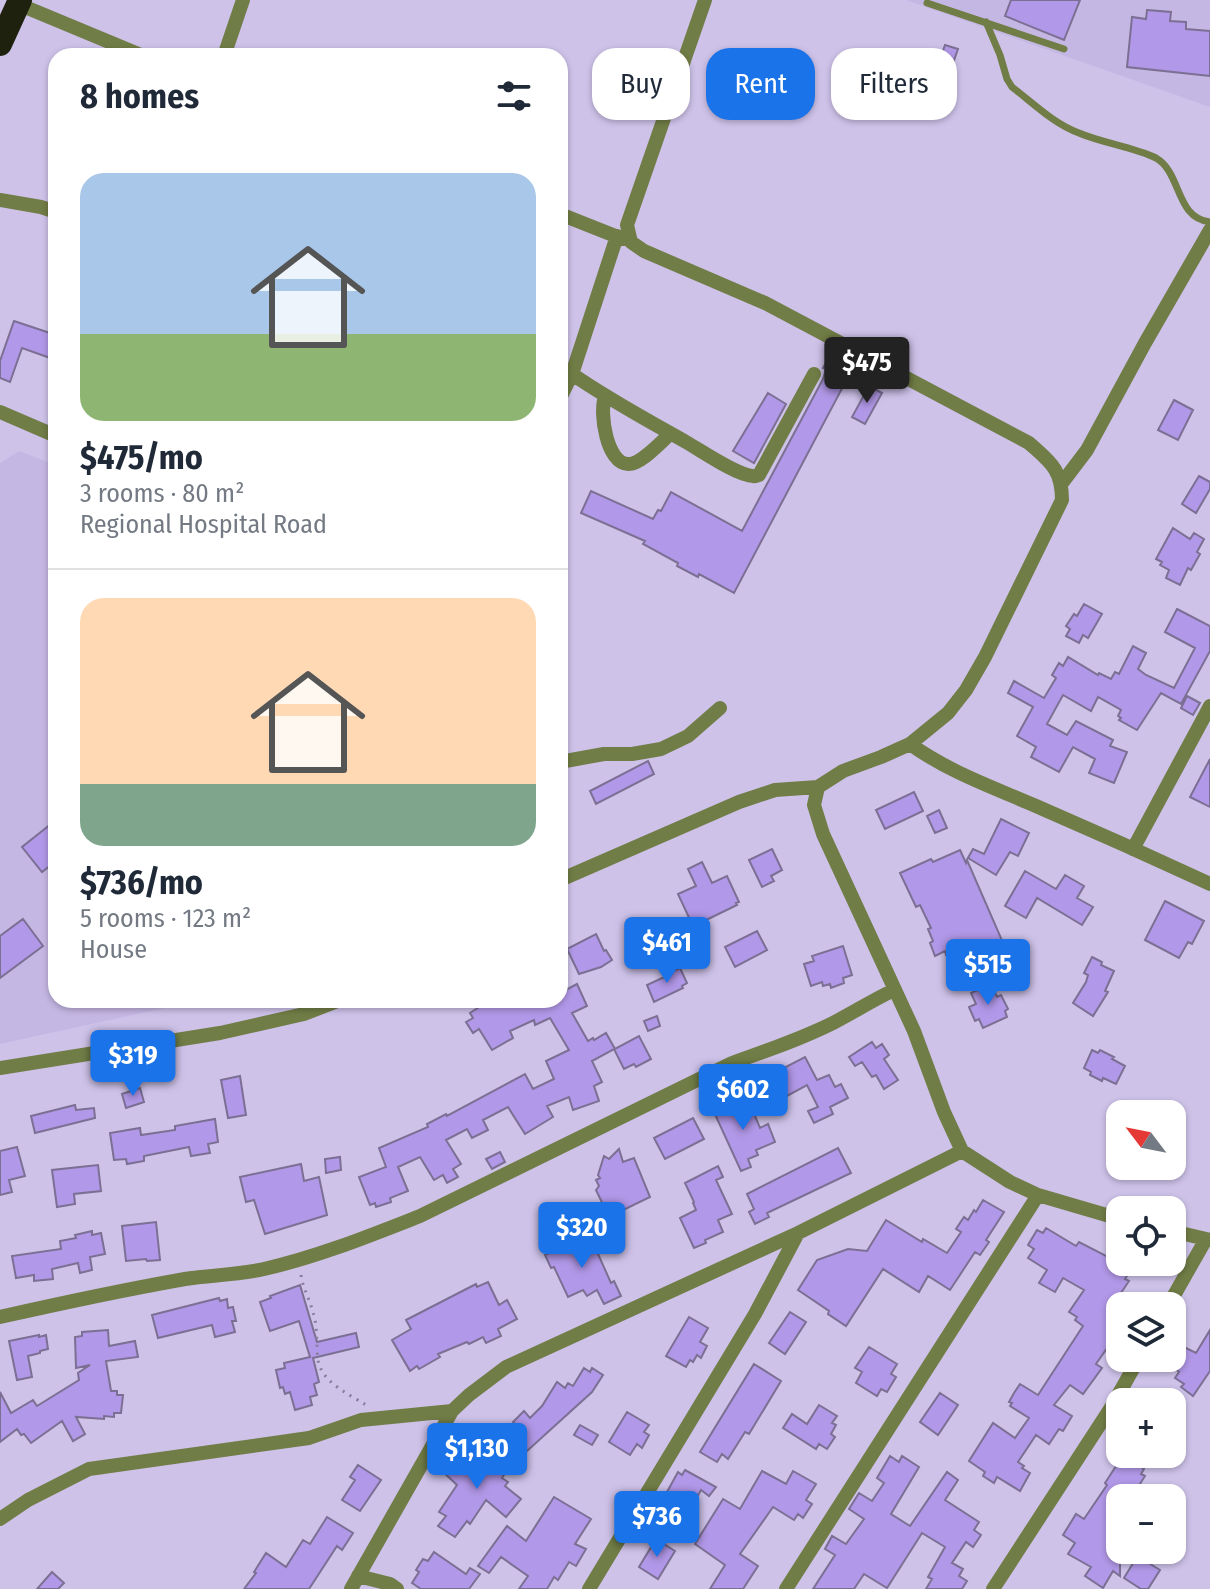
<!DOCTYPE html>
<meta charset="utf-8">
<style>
body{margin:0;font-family:"Fira Sans Condensed",sans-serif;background:#f2f2f3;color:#1f2937;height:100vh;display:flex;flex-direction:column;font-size:30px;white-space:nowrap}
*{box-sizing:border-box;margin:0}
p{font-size:26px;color:#747a83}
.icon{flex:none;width:44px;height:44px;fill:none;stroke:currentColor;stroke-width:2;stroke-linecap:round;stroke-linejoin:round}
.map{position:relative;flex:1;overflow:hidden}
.sheet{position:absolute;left:48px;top:48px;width:520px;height:960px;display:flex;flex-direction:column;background:#fff;border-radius:24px;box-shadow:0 2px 6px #0004}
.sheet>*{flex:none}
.top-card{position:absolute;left:592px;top:48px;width:498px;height:72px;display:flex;gap:16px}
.needle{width:52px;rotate:302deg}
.controls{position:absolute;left:1106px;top:1100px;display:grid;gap:16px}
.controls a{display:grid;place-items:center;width:80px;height:80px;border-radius:16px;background:#fff;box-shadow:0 2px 6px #0004;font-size:40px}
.price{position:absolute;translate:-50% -68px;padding:0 18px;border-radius:8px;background:#1a73e8;color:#fff;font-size:26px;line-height:52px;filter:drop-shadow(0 2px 4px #0008)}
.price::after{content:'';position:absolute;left:50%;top:48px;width:24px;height:18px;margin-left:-12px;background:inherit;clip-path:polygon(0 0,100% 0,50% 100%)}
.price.on{background:#222;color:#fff}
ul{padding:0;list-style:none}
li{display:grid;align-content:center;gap:16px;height:424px;padding:0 32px}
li+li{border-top:2px solid #e0e1e3}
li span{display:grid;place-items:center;height:248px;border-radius:24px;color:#555}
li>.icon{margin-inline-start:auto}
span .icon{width:144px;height:144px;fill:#fffc;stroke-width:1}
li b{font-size:34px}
h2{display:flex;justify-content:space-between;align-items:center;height:96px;padding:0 32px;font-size:34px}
.chip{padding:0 28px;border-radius:24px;background:#fff;box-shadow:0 2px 6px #0004;font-size:28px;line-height:72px}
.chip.on{background:#1a73e8;color:#fff}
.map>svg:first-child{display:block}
</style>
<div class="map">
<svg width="1210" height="1589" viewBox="0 0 1210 1589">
<rect width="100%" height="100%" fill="#cec2e9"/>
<path fill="#c5b7e4" d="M 906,0 L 1210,0 L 1210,107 Z
M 19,451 L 56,465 L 56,1000 L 201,1000 L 0,1044 L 0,463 Z"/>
<path fill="#b298e8" stroke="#7b7093" stroke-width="2" d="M 1011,0 L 1080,0 L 1064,40 L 1005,16 Z
M 1147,10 L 1171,12 L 1170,21 L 1186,22 L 1186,29 L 1210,31 L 1210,76 L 1127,67 L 1132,17 L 1146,19 Z
M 945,45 L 958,49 L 952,66 L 939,62 Z
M 14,321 L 56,335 L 56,360 L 22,348 L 10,382 L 0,378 L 0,361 Z
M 832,352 L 860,368 L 853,381 L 848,377 L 734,593 L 699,574 L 698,577 L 677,566 L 678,563 L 643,544 L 645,541 L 581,513 L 591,491 L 653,519 L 658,510 L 661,511 L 671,492 L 742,531 L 823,379 L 826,369 L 823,368 Z
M 869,386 L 882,393 L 865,424 L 852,417 Z
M 768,393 L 786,404 L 754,463 L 733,451 Z
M 1174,400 L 1193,410 L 1178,440 L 1158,430 Z
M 1199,476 L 1210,482 L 1210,489 L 1196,513 L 1182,504 Z
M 1173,528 L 1190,539 L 1194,533 L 1204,539 L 1197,552 L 1200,554 L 1191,570 L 1188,568 L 1180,585 L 1166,578 L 1169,570 L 1160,565 L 1162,562 L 1156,559 Z
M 1084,604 L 1102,614 L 1088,638 L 1083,635 L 1079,643 L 1066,636 L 1070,629 L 1066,626 L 1074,614 L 1077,616 Z
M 1177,609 L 1210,626 L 1210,651 L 1181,704 L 1161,693 L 1137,730 L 1119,720 L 1121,718 L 1118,716 L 1121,710 L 1098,697 L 1091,711 L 1063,695 L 1047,724 L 1067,735 L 1076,721 L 1113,740 L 1110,746 L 1127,752 L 1114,783 L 1089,773 L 1095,759 L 1073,747 L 1059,772 L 1031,757 L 1036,747 L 1017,736 L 1033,707 L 1008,693 L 1014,681 L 1044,698 L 1056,678 L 1052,675 L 1059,663 L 1063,666 L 1068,657 L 1098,675 L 1099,673 L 1111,679 L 1115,672 L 1119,674 L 1133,646 L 1146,653 L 1138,669 L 1146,675 L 1174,688 L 1195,648 L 1165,632 Z
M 1187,696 L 1200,703 L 1193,715 L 1181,708 Z
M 1210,759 L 1210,807 L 1190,797 Z
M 648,761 L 654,774 L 596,804 L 590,791 Z
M 914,792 L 923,811 L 885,829 L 876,810 Z
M 939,810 L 947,828 L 935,833 L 927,816 Z
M 1001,819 L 1029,833 L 1018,856 L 1010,852 L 996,875 L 968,858 L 973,849 L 984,854 Z
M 56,820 L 56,861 L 42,872 L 22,847 Z
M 772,849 L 782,870 L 771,876 L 774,881 L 762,887 L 749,860 Z
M 960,850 L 966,863 L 967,860 L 1004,945 L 993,951 L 990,945 L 954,961 L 951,953 L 946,955 L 945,951 L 935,956 L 930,943 L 933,941 L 928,929 L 931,928 L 920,905 L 916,907 L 900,873 L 931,859 L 933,862 Z
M 702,862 L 712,883 L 727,876 L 739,902 L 736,903 L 737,905 L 700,923 L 699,920 L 692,924 L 678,894 L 696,886 L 688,869 Z
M 1025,871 L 1056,889 L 1065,875 L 1084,886 L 1077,898 L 1093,907 L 1082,925 L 1037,898 L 1026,918 L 1005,906 Z
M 1165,901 L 1204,921 L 1192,944 L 1188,942 L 1179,958 L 1145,940 Z
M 23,919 L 43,946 L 0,978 L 0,936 Z
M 757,931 L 767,950 L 735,967 L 725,947 Z
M 596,934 L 604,951 L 606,950 L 612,960 L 601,967 L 579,974 L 567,949 Z
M 843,946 L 852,975 L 843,978 L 844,983 L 831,988 L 830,984 L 823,986 L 822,982 L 811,986 L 804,964 L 814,961 L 812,956 Z
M 1092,957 L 1102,962 L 1101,965 L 1114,971 L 1105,991 L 1108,992 L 1093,1016 L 1073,1003 L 1086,982 L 1088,975 L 1084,973 Z
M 680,968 L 687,983 L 682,986 L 683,988 L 654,1002 L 647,985 L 671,974 L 670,972 Z
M 577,984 L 587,1006 L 572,1013 L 588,1041 L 593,1038 L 594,1040 L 606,1033 L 615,1049 L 639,1036 L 651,1059 L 636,1067 L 634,1064 L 624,1069 L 614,1049 L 592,1061 L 602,1082 L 594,1086 L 599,1101 L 573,1110 L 569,1097 L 547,1106 L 553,1117 L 525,1134 L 508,1107 L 483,1120 L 488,1130 L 472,1138 L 467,1129 L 446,1140 L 461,1164 L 453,1169 L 458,1177 L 447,1183 L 443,1175 L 434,1180 L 420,1157 L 398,1167 L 408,1191 L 390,1198 L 391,1202 L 376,1207 L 375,1203 L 370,1205 L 359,1177 L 386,1167 L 379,1148 L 428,1127 L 427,1124 L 446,1114 L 447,1116 L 525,1074 L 533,1089 L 554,1079 L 546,1061 L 569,1050 L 550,1018 L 535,1025 L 534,1020 L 510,1031 L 513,1038 L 492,1050 L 479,1029 L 473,1033 L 466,1022 L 473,1018 L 470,1013 L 490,1000 L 560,1000 L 560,993 Z
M 991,984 L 997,997 L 1001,995 L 1008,1009 L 1005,1011 L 1007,1017 L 983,1028 L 979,1019 L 975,1021 L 969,1007 L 976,1004 L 971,993 Z
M 657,1016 L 660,1026 L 648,1031 L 644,1021 Z
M 872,1042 L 876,1048 L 882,1044 L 889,1055 L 884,1059 L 898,1080 L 884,1089 L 876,1075 L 872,1077 L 862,1062 L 855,1066 L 849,1057 Z
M 1092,1050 L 1098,1053 L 1100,1050 L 1114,1057 L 1112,1059 L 1125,1066 L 1116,1084 L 1103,1078 L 1102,1081 L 1090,1075 L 1091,1072 L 1084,1068 Z
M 805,1057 L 817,1080 L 829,1075 L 835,1087 L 841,1084 L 848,1098 L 830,1107 L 833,1114 L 814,1123 L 808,1111 L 818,1107 L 807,1085 L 783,1098 L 774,1079 L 780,1076 L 778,1071 Z
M 240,1076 L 246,1115 L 228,1118 L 221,1080 Z
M 140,1088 L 144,1102 L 126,1108 L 122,1094 Z
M 737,1099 L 741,1108 L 750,1104 L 760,1128 L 768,1124 L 775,1142 L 756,1150 L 758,1155 L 748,1159 L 751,1167 L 741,1171 L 713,1110 Z
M 75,1105 L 76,1110 L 94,1108 L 95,1118 L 35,1133 L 31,1116 Z
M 693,1118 L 704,1139 L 665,1159 L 654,1138 Z
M 215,1119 L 218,1142 L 208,1144 L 210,1153 L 191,1156 L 189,1147 L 144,1156 L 144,1161 L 127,1164 L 126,1159 L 114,1160 L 110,1133 L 140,1128 L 141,1135 L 175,1130 L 175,1126 Z
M 17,1147 L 25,1176 L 9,1180 L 12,1192 L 0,1195 L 0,1151 Z
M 838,1148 L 851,1173 L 767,1213 L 769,1217 L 755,1224 L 749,1212 L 754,1209 L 747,1194 Z
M 619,1149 L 623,1162 L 634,1158 L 650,1197 L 609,1217 L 596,1190 L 599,1186 L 596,1180 L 600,1178 L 598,1175 L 604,1156 L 609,1159 Z
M 500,1152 L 505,1162 L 492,1169 L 486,1159 Z
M 340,1157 L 341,1170 L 326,1173 L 325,1159 Z
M 301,1164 L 304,1181 L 319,1177 L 327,1215 L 265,1234 L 254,1200 L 246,1202 L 240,1177 Z
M 98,1165 L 101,1191 L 74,1194 L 75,1204 L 57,1207 L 52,1170 Z
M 718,1166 L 723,1177 L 716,1180 L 732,1214 L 718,1220 L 723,1232 L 705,1240 L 706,1243 L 694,1248 L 680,1218 L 696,1210 L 693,1203 L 694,1202 L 685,1183 Z
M 983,1200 L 1004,1212 L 986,1240 L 989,1242 L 980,1255 L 975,1252 L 950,1290 L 928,1276 L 919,1292 L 883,1269 L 846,1326 L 828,1314 L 829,1311 L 798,1290 L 817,1260 L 848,1249 L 867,1251 L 886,1220 L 922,1242 L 923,1239 L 947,1253 L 961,1232 L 956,1229 L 964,1217 L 968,1220 L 974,1210 L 976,1212 Z
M 156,1222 L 160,1260 L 147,1261 L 146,1259 L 126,1261 L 122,1226 Z
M 1046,1228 L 1076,1246 L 1079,1242 L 1108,1257 L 1112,1251 L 1120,1256 L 1120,1262 L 1128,1262 L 1125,1267 L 1130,1271 L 1125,1279 L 1129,1281 L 1111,1308 L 1120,1314 L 1120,1348 L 1116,1345 L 1114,1347 L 1110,1344 L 1096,1364 L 1102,1368 L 1083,1394 L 1070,1385 L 1054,1405 L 1072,1416 L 1063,1431 L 1059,1429 L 1049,1444 L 1036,1435 L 1018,1462 L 1024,1466 L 1022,1468 L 1030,1473 L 1020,1491 L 997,1477 L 994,1483 L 983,1476 L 985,1472 L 969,1461 L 993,1423 L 1015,1438 L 1029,1418 L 1010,1406 L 1012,1403 L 1009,1402 L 1014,1393 L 1020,1384 L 1038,1395 L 1083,1326 L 1075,1320 L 1077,1317 L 1069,1312 L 1084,1290 L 1063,1278 L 1055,1292 L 1039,1283 L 1047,1270 L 1028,1258 L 1034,1249 L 1028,1245 L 1037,1230 L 1043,1233 Z
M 92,1231 L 92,1235 L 101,1233 L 105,1254 L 90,1257 L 92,1270 L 80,1273 L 78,1263 L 52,1269 L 53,1279 L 34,1281 L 34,1275 L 16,1278 L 12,1256 L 61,1249 L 60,1241 L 76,1238 L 75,1235 Z
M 590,1236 L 611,1283 L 614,1281 L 621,1296 L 604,1304 L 597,1290 L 587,1296 L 583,1290 L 568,1297 L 554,1267 L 551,1268 L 545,1255 L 574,1241 Z
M 488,1282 L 499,1305 L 507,1300 L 517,1319 L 498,1329 L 501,1336 L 486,1343 L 483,1337 L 469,1344 L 467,1342 L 438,1354 L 440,1357 L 419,1369 L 417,1366 L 410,1371 L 392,1340 L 411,1329 L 406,1320 L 476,1284 L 477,1287 Z
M 300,1285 L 317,1342 L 356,1333 L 359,1347 L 313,1358 L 319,1382 L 314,1384 L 317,1395 L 310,1397 L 312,1405 L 295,1410 L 290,1392 L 285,1394 L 283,1387 L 280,1388 L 276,1370 L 285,1368 L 284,1363 L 310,1357 L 299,1321 L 270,1331 L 260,1302 L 271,1298 L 270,1296 Z
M 219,1298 L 220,1301 L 227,1299 L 228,1308 L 233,1307 L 236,1321 L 232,1321 L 235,1332 L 215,1337 L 212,1325 L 158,1338 L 152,1315 Z
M 790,1312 L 806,1322 L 785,1354 L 769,1343 Z
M 689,1317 L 708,1328 L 700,1342 L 707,1346 L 701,1358 L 697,1355 L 693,1362 L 690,1360 L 686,1367 L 666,1356 Z
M 108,1330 L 109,1346 L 135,1341 L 138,1357 L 106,1361 L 111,1391 L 117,1391 L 117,1395 L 123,1395 L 121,1413 L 114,1413 L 114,1417 L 104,1416 L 104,1419 L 76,1417 L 85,1434 L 73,1441 L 62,1421 L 31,1443 L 24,1434 L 21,1435 L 17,1429 L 0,1442 L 0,1392 L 11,1413 L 33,1400 L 37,1406 L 79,1380 L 78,1373 L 90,1365 L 76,1368 L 75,1337 L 82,1336 L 82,1332 Z
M 1210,1330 L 1210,1371 L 1193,1396 L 1181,1387 L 1184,1384 L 1175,1378 L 1179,1372 L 1176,1369 L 1182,1360 L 1179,1358 L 1186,1348 L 1196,1353 Z
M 39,1335 L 39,1337 L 46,1335 L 48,1349 L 40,1351 L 40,1353 L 28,1356 L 32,1377 L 17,1380 L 9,1341 Z
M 869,1347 L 897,1364 L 891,1374 L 896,1377 L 887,1392 L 881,1389 L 877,1396 L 856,1383 L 862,1372 L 855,1368 Z
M 754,1364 L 781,1381 L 749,1434 L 745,1432 L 728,1459 L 722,1454 L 717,1462 L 700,1452 Z
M 584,1368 L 590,1372 L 592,1368 L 603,1375 L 592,1392 L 527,1451 L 523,1451 L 508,1435 L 517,1426 L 513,1422 L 524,1411 L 530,1418 L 542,1406 L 557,1382 L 565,1388 L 568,1383 L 573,1386 Z
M 940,1393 L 958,1405 L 938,1435 L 920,1422 Z
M 819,1405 L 837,1416 L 832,1423 L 836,1425 L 831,1434 L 835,1437 L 827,1449 L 819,1444 L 816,1449 L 783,1428 L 792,1414 L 807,1424 Z
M 627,1412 L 649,1425 L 644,1432 L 649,1435 L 642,1448 L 637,1444 L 630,1455 L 609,1442 Z
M 580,1425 L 598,1435 L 592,1445 L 574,1435 Z
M 490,1448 L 512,1463 L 502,1478 L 508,1482 L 505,1486 L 521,1499 L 506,1517 L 486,1500 L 470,1524 L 467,1521 L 455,1537 L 438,1526 L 446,1516 L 439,1512 L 457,1485 L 443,1472 L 453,1461 L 468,1474 L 484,1451 L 486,1453 Z
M 890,1456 L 899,1462 L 902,1456 L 919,1467 L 891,1514 L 910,1526 L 947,1472 L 958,1480 L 945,1500 L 979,1522 L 974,1530 L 981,1535 L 973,1547 L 966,1542 L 952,1563 L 963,1569 L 959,1576 L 967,1581 L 962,1589 L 926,1589 L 932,1579 L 928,1577 L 945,1547 L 922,1533 L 887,1588 L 864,1574 L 854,1589 L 813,1589 L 835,1555 L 825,1549 L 832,1536 L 846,1544 L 864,1519 L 849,1509 L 859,1493 L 872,1501 L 884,1483 L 877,1478 Z
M 1122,1457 L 1129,1462 L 1131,1460 L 1144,1469 L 1141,1474 L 1145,1476 L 1131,1498 L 1120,1498 L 1107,1516 L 1120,1524 L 1120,1576 L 1113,1571 L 1103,1588 L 1085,1576 L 1091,1567 L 1068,1554 L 1075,1543 L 1063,1535 L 1076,1514 L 1084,1519 L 1107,1485 L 1105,1483 Z
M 358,1465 L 381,1480 L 360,1511 L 342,1500 L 355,1480 L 350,1477 Z
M 685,1470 L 716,1487 L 709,1496 L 701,1490 L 695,1501 L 691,1498 L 679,1518 L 662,1508 L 670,1494 L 667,1492 L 678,1472 L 682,1475 Z
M 762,1471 L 786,1484 L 793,1471 L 816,1484 L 806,1500 L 812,1504 L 803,1518 L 798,1514 L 794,1520 L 773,1507 L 740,1554 L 758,1566 L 743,1589 L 710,1589 L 725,1565 L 695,1544 L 723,1499 L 740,1509 Z
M 554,1497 L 591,1519 L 575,1544 L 586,1549 L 576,1566 L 569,1562 L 558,1580 L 554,1577 L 547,1589 L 519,1589 L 528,1576 L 501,1557 L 489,1573 L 478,1566 L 507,1526 L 526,1541 Z
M 327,1517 L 353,1533 L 342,1550 L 337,1546 L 309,1589 L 244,1589 L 256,1573 L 254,1572 L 266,1553 L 286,1567 L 303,1540 L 310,1544 Z
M 656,1539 L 675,1551 L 658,1579 L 639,1567 Z
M 1141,1550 L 1154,1550 L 1147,1562 L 1160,1570 L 1148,1589 L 1141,1589 L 1124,1578 Z
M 434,1552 L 466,1574 L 470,1568 L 480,1574 L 469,1589 L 421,1589 L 412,1583 L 419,1572 L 416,1570 L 423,1559 L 428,1561 Z
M 52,1572 L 64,1583 L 58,1589 L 37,1589 Z"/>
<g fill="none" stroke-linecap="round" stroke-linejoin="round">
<path stroke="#867d9a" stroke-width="3" stroke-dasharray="2 6" stroke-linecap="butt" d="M 301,1275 C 303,1289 311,1302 314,1316 C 318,1331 316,1346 318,1360 C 322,1383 349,1394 366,1405"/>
<path stroke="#717d46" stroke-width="7" d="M 927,3 L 1064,49
M 986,22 L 1000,55 L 1007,79 L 1012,87 C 1033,103 1054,124 1079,133 C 1102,143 1134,147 1156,158 C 1182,173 1175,218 1210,222"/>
<path stroke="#717d46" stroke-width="14" d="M 705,0 L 627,225 L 631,242 L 644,251 L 765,303 L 1029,443 C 1050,462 1062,469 1062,500 L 985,657 L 966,690 L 948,713 L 910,744 L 881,757 L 843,771 L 818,787 L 814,805 L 823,834 L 914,1031 L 944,1112 L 962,1151 L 1010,1182 L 1038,1195 L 1120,1219
M 18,4 L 143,56
M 224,56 L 243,0
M 0,200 L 41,207 L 56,212
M 560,214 L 623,239
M 572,374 C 608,399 647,420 686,442 C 700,450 738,476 753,476 C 755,477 757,475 759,475 L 814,374
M 605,397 C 599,413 607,464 628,464 C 640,465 660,443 670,434
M 560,398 L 572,374 L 617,236
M 0,412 L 56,436
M 1062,483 L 1087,450 L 1145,343 L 1210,230
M 910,744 C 949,772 992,787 1036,806 C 1094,831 1152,857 1210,884
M 560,762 L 604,754 L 632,754 L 661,749 L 688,736 L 720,708
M 1133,849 L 1210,706
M 560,880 L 739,802 L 775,790 L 818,787
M 0,1068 L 220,1033 L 304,1014 L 340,1000
M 1172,1231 L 1210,1240
M 1168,1306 L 1206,1239
M 0,1317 C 62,1303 123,1290 185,1279 C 211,1275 238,1275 264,1269 C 317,1257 369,1236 420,1216 L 732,1063 C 766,1051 801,1039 833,1023 C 854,1012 873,1000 894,990
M 0,1519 L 28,1500 L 89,1469 L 309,1438 L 361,1420 L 452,1411
M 358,1576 L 390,1584 L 397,1589
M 351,1589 L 452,1411 L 469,1395 L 506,1367 L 798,1233 L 962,1151
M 589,1589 L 755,1314 L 798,1233
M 786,1589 L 1038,1195
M 993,1589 L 1112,1406 L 1139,1358"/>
<path stroke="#1d210d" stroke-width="24" d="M 0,44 L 20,0"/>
</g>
</svg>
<div class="controls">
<a><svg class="needle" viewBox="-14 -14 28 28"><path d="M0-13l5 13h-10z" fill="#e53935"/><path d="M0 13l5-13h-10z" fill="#747a83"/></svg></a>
<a><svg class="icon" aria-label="locate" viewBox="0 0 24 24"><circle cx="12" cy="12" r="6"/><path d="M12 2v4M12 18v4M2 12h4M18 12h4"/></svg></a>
<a><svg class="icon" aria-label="layers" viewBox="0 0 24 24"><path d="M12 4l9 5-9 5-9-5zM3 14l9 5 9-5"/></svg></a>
<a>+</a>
<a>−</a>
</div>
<b class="price on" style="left:867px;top:405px">$475</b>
<b class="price" style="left:667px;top:985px">$461</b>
<b class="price" style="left:988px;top:1007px">$515</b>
<b class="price" style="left:133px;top:1098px">$319</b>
<b class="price" style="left:743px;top:1132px">$602</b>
<b class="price" style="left:582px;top:1270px">$320</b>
<b class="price" style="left:477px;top:1491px">$1,130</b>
<b class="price" style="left:657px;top:1559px">$736</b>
<div class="top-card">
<a class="chip">Buy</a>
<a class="chip on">Rent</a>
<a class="chip">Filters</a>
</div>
<section class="sheet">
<h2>8 homes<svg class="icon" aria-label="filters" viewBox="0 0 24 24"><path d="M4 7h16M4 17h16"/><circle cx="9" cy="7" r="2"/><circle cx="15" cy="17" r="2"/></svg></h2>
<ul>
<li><span style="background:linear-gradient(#a9c7e8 65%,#8fb573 0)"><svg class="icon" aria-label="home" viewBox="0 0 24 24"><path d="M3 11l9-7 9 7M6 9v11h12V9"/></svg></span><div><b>$475/mo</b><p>3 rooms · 80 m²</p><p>Regional Hospital Road</p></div></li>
<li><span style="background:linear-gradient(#ffd9b3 75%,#7fa58c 0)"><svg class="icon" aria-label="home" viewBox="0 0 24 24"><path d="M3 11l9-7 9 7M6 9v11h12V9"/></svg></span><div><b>$736/mo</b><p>5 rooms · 123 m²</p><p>House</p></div></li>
</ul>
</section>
</div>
